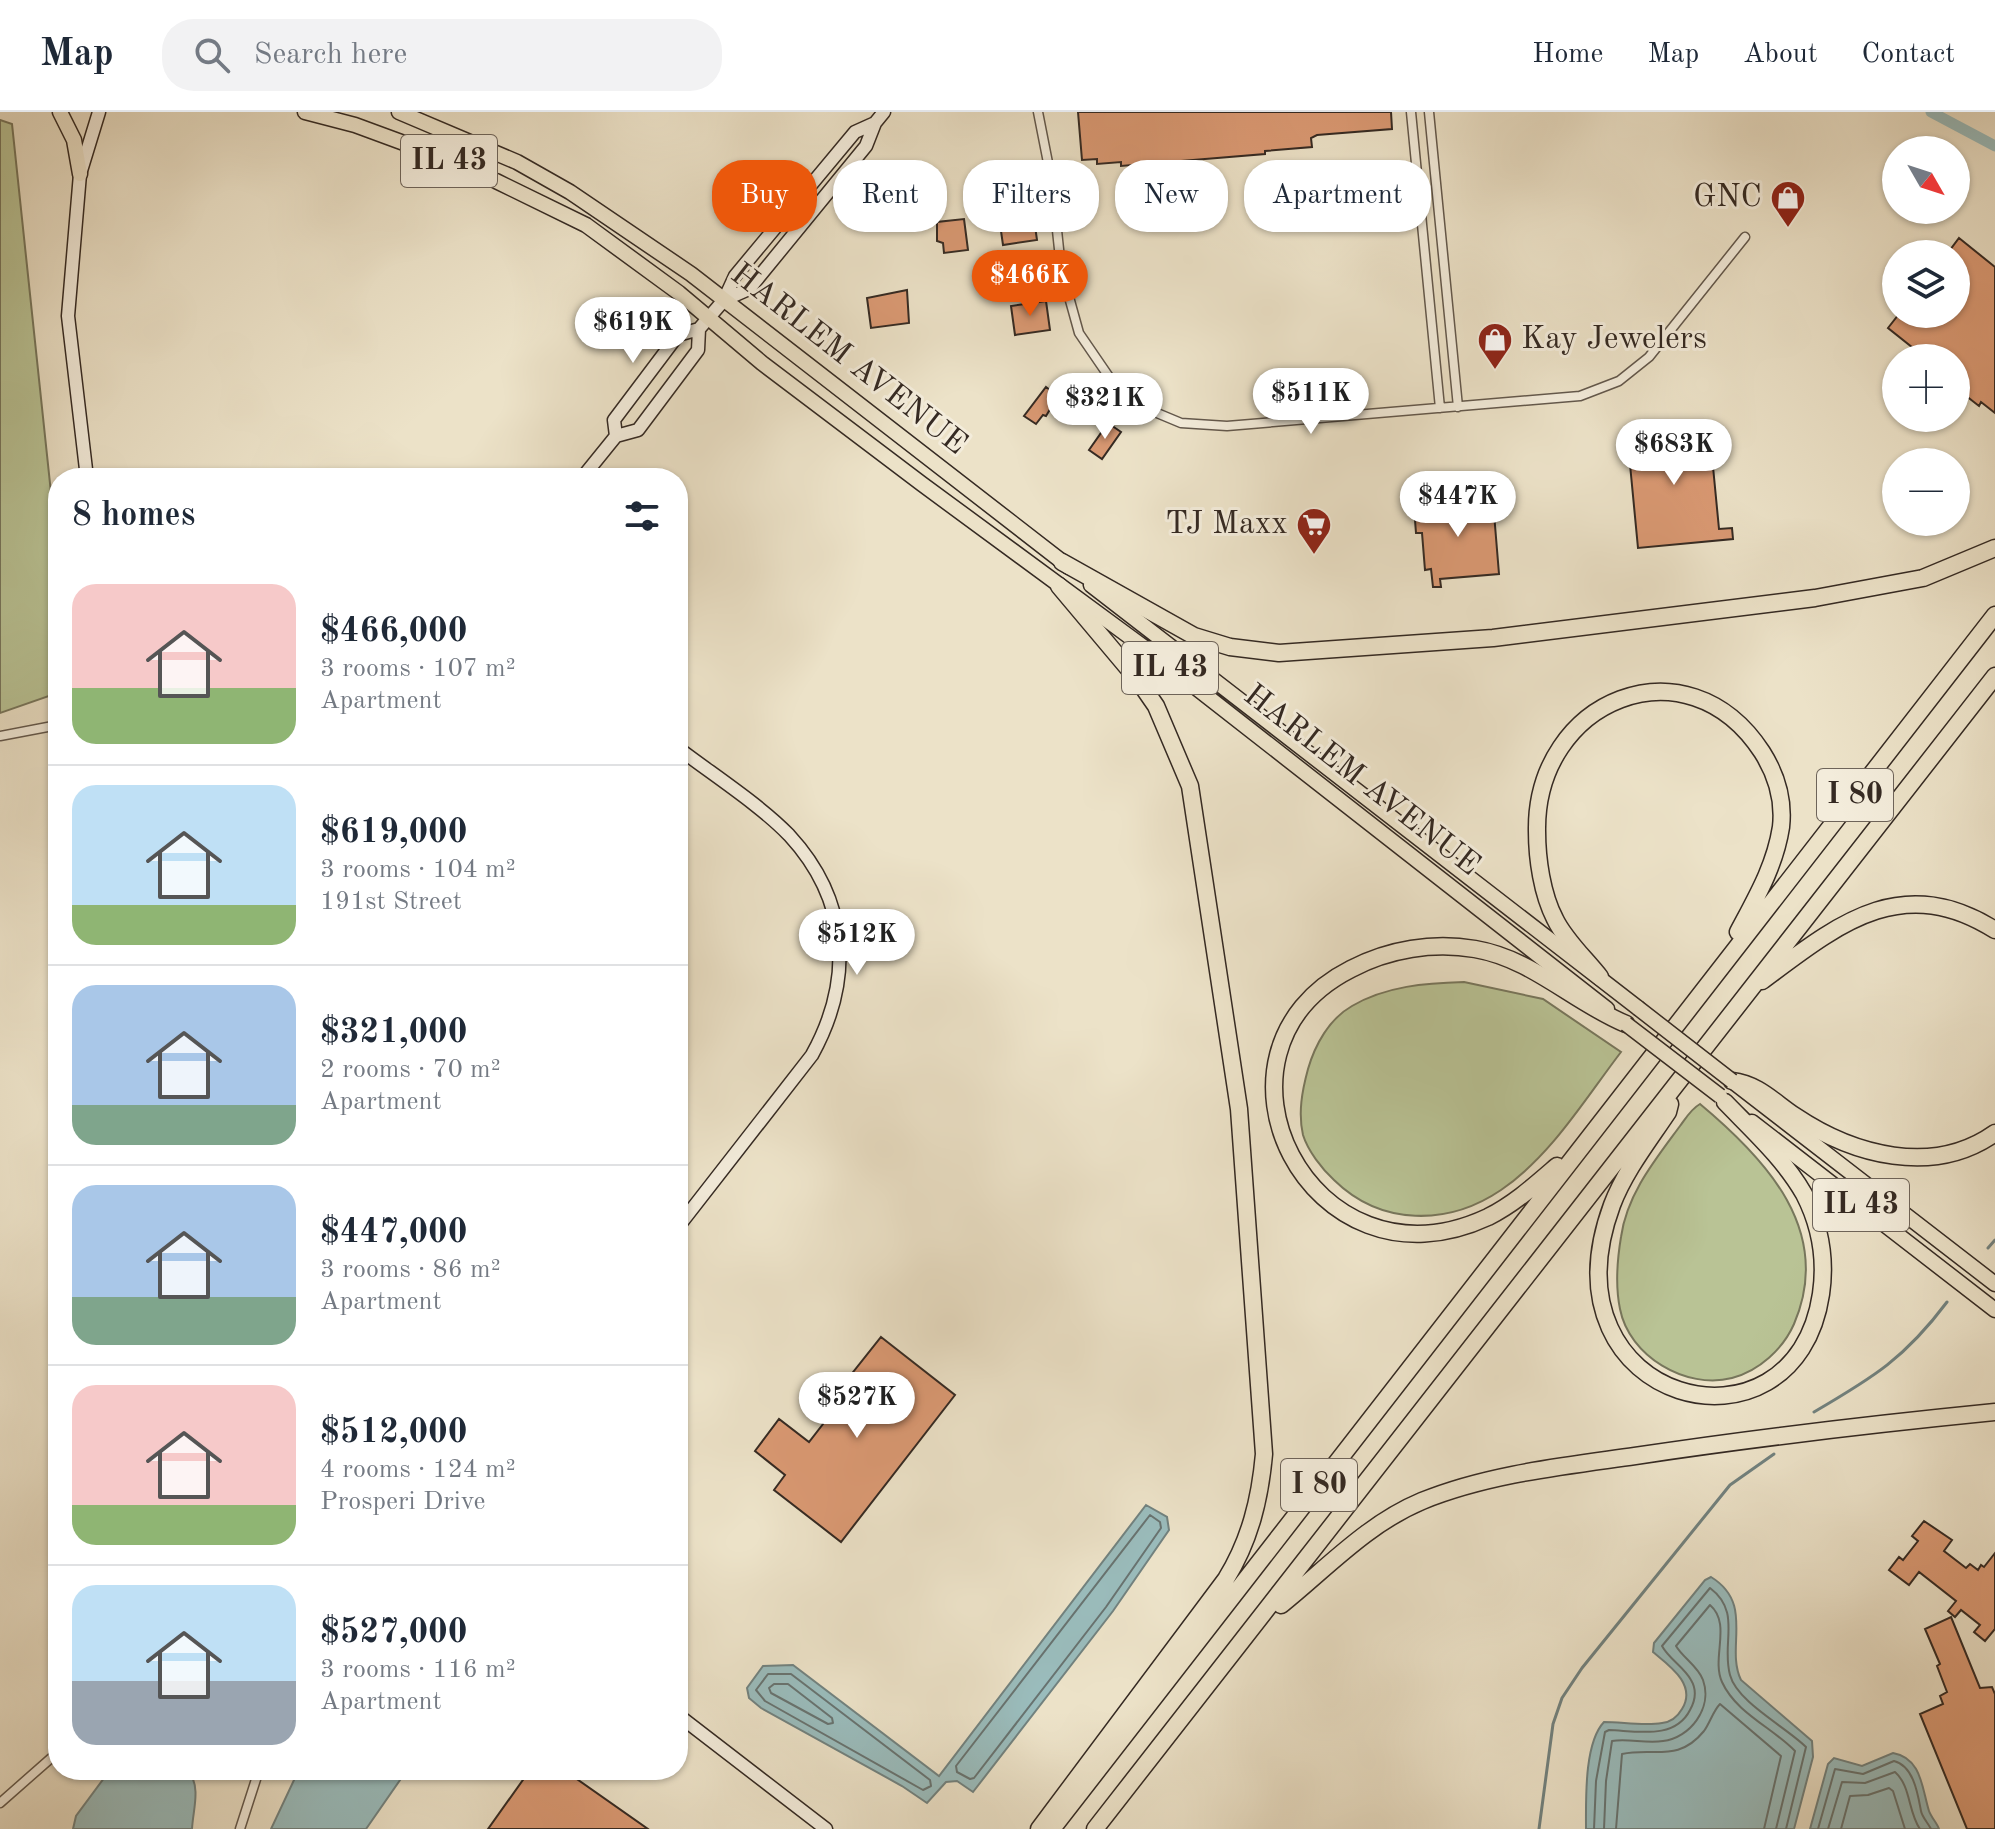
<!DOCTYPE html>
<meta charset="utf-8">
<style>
body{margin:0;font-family:"Old Standard TT",serif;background:#f2f2f3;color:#1f2937;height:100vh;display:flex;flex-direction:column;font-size:30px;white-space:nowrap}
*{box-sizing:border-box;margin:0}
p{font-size:26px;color:#747a83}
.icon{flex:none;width:44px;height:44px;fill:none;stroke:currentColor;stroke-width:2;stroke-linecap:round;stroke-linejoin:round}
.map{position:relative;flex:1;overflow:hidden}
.sheet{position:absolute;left:48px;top:356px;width:640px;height:1312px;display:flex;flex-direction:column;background:#fff;border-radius:32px;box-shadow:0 2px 6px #0004}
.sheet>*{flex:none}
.banner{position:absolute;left:712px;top:48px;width:760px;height:72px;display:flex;gap:16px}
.needle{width:52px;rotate:129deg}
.fabs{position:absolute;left:1882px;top:24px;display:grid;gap:16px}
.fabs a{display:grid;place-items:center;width:88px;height:88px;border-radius:50%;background:#fff;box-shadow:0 2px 6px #0004;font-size:40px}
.price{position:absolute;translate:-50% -68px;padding:0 18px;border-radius:28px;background:#fff;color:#222;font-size:26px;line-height:52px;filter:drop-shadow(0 2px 4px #0008)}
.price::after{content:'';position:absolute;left:50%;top:48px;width:24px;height:18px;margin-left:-12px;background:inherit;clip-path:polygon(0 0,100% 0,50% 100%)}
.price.active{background:#ea580c;color:#fff}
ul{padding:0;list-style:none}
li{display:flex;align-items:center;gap:24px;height:200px;padding:0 24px}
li+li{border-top:2px solid #e0e1e3}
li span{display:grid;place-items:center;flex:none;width:224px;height:160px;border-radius:24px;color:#555}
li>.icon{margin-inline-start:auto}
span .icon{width:96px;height:96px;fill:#fffc;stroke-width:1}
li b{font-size:34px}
h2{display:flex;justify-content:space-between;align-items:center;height:96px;padding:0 24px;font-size:34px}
.tag{padding:0 28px;border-radius:32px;background:#fff;box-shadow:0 2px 6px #0004;font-size:28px;line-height:72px}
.tag.active{background:#ea580c;color:#fff}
header{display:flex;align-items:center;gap:48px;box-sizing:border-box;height:112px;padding:0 40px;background:#fff;border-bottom:2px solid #e0e1e3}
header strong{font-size:38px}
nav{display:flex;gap:44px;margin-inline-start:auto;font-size:28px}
.search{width:560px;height:72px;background:#f2f2f3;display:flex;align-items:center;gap:20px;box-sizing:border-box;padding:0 28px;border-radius:32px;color:#747a83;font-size:30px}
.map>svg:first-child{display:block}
</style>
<header>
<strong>Map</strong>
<div class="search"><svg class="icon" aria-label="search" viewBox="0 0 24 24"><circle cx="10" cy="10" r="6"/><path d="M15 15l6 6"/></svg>Search here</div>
<nav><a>Home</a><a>Map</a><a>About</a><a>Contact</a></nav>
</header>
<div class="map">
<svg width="1995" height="1717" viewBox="0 0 1995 1717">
<rect width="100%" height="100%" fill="#ece2c8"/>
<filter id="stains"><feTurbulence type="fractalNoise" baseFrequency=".0025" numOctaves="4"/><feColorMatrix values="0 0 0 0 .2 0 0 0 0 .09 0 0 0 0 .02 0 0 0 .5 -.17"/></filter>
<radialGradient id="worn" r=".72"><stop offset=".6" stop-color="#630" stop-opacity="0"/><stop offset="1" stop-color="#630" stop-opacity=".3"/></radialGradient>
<path fill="#b9c395" stroke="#77765c" stroke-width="2" d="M 0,8 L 12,12 L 58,447 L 58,571 L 49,584 L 0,601 Z
M 1464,870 L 1543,887 L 1621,940 C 1585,987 1551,1044 1501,1078 C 1448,1114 1381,1114 1334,1068 C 1322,1057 1308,1039 1303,1023 C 1298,1001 1302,979 1308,957 C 1315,933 1329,907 1352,894 C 1386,874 1426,871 1464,870 Z
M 1700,992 C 1766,1047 1834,1119 1794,1212 C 1783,1237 1759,1259 1732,1266 C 1686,1278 1629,1244 1620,1197 C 1615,1173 1617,1149 1621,1125 C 1627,1082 1655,1048 1680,1014 C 1686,1006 1691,997 1700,992 Z"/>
<path fill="#9abcbc" stroke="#72827f" stroke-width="2" d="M 1146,1393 L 1167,1405 L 1169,1418 L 1113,1499 L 973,1680 L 957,1669 L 946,1670 L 927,1691 L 902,1674 L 761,1596 L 749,1586 L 747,1576 L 763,1554 L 793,1553 L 939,1664 Z
M 1711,1465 C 1755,1492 1725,1535 1741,1568 L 1812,1629 L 1813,1645 L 1794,1717 L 1586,1717 C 1586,1688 1584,1631 1604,1610 C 1622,1610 1644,1614 1662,1611 C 1671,1610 1678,1604 1682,1597 C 1697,1573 1670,1554 1653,1540 L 1654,1531 L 1705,1468 Z
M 1893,1641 C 1922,1646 1922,1677 1929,1699 C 1931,1705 1937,1711 1939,1717 L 1810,1717 L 1828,1652 L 1834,1646 L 1862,1654 Z
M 110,1658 L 189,1659 C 201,1677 193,1697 192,1717 L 73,1717 L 76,1704 Z
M 302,1658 L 407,1658 L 366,1717 L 271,1717 L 294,1668 Z"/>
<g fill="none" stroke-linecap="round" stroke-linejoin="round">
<path stroke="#687370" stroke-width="2" d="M 1150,1403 L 1160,1410 L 1161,1416 L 1106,1495 L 974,1666 L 970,1667 L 957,1660 L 956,1654 Z
M 768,1562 L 791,1562 L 930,1668 L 931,1674 L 923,1678 L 765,1589 L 756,1578 Z
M 774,1572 L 788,1572 L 832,1606 L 833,1611 L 828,1612 L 771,1581 L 769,1576 Z
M 1594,1717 L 1596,1669 L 1605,1620 L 1609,1618 C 1637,1619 1675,1628 1690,1598 C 1695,1589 1697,1578 1691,1568 C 1684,1555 1669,1547 1662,1534 L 1710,1476 C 1742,1500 1721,1531 1730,1563 C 1737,1590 1786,1615 1806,1635 L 1786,1717
M 1604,1717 L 1606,1669 L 1612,1629 C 1628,1626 1646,1632 1663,1629 C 1690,1626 1713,1596 1703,1568 C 1698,1554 1683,1546 1676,1534 L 1710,1493 C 1732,1512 1711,1546 1722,1570 C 1736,1601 1773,1616 1795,1639 L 1776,1717
M 1616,1717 L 1622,1642 C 1654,1635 1678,1651 1704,1619 C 1710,1611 1713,1599 1720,1592 L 1781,1644 L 1764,1717
M 1818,1717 L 1835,1657 L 1863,1662 L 1894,1649 C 1914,1654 1918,1683 1921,1699 C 1922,1705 1928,1711 1931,1717
M 1828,1717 L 1842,1670 L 1865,1671 L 1895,1660 C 1911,1674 1908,1700 1920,1717
M 1841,1717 L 1850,1684 L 1868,1683 L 1889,1676 L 1893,1679 L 1905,1717"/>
<path stroke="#72827f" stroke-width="3" d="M 1988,1136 L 1995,1128
M 1814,1300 C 1874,1265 1905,1246 1947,1190
M 1539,1717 L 1553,1612 L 1562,1586 L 1582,1556 L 1730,1373 L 1774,1342"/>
<path stroke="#9abcbc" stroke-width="11" d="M 1931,0 L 1995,34"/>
</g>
<path fill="#da9973" stroke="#352a23" stroke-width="2" d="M 1078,0 L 1391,0 L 1392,17 L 1317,23 L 1311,26 L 1312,35 L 1265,39 L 1265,42 L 1121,54 L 1121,50 L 1097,52 L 1097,47 L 1082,48 Z
M 1033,100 L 1037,128 L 1003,133 L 999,105 Z
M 964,107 L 968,138 L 944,141 L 943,131 L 937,129 L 937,110 Z
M 1959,126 L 1995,155 L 1995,301 L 1981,290 L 1979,294 L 1956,276 L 1956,246 L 1918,246 L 1910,240 L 1913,236 L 1888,216 L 1899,202 L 1956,202 L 1956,142 L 1947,142 Z
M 907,178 L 909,211 L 871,216 L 867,186 Z
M 1046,189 L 1050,218 L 1015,223 L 1011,194 Z
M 1046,275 L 1058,284 L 1046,304 L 1043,303 L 1036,312 L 1024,304 Z
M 1108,311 L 1121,320 L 1102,347 L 1089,338 Z
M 1709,313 L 1719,417 L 1732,416 L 1733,427 L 1638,436 L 1627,321 Z
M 1458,387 L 1458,392 L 1493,389 L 1499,462 L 1440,467 L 1441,475 L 1433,475 L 1431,457 L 1425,458 L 1422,421 L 1416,421 L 1415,408 L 1429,389 Z
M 881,1225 L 955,1283 L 841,1430 L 774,1378 L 785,1363 L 755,1339 L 779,1307 L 809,1330 L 830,1303 L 823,1298 Z
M 1924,1409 L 1952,1428 L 1944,1439 L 1966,1456 L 1970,1452 L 1978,1458 L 1981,1453 L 1984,1455 L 1995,1441 L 1995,1517 L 1985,1529 L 1974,1520 L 1980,1513 L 1961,1498 L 1955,1505 L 1948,1499 L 1956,1489 L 1919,1460 L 1909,1473 L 1889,1458 L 1899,1445 L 1903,1448 L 1918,1429 L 1912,1424 Z
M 1951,1505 L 1980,1576 L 1992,1575 L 1995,1582 L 1995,1717 L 1967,1717 L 1920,1602 L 1943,1592 L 1940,1584 L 1947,1580 L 1937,1554 L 1940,1552 L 1925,1517 Z
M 530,1658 L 564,1658 L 648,1717 L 488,1717 Z"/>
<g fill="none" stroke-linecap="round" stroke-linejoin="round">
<defs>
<path id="street" d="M 1038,0 L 1052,71 L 1061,156 L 1079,221 L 1118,278 L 1145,296 L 1181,311 L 1227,314 L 1580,284 L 1619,269 L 1649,245 L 1745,125
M 1411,0 L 1440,296
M 1429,0 L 1458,295
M 0,624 L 58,613
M 0,1691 L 58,1640
M 240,1717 L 259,1658"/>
<path id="secondary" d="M 724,188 L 749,177 L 866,34 L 875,11 L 884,0
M 616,324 L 614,308 L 678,223 L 699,217 L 724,188 L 735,164 L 855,20 L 875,11
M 87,366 L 68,204 L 80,62 L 99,0
M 582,366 L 616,324 L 638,318 L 698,238 L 699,217
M 678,636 C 712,662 760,693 789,723 C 849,788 854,867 812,943 L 678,1115
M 678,1603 L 826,1717"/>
<path id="primary" d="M 60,0 L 74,28 L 80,62
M 305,0 L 355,13 L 412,34 L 496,69 L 586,113 L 679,181 L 762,251 L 922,372 L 1153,542 L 1607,897
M 399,0 L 517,50 L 570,80 L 691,162 L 1069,455
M 1091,473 L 1638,896
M 1736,972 L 1995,1172
M 1752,1010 L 1995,1198"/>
<path id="highway" d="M 1062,450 L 1194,524 L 1230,535 L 1279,541 L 1493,526 L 1815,486 L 1923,466 L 1995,436
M 1600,865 C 1586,847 1565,828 1555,807 C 1542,782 1537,747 1537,719 C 1535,588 1687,525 1762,640 C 1776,662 1784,688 1781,715 C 1775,754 1756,786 1738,820
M 1762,869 C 1837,813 1901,759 1995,818
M 1732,969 C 1758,972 1774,990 1795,1004 C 1853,1043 1933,1065 1995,1021
M 1670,992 L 1668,1000 C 1648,1030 1625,1059 1612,1093 C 1538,1293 1795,1357 1821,1182 C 1826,1148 1820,1113 1804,1082 C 1784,1047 1753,1019 1725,990
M 1557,1054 C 1535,1073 1514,1092 1488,1105 C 1310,1188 1187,940 1351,857 C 1389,837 1433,830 1475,837 C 1533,847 1573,890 1626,912
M 1281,1493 C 1327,1456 1367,1412 1422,1389 C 1488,1362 1565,1354 1635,1344 C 1755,1326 1874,1312 1995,1300
M 1039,1717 L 1226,1467 C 1250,1428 1260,1387 1264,1342 L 1239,997 L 1190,674 L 1156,594 L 1138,568 L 1059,474
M 1052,1717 L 1995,503
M 1095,1717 L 1995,564"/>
</defs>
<use href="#street" stroke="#63584c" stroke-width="11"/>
<use href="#secondary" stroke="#352a23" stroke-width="15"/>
<use href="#primary" stroke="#352a23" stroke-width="17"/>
<use href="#highway" stroke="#352a23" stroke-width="19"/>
<use href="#street" stroke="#f3ecdb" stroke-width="8"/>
<use href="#secondary" stroke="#f3ecdb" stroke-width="12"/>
<use href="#primary" stroke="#ece2c8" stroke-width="14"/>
<use href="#highway" stroke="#ece2c8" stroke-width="16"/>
<defs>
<path id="primary-bridge" d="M 1638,896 L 1732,969
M 1626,912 L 1720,984"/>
</defs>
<use href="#primary-bridge" stroke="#352a23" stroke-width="17" stroke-linecap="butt"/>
<use href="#primary-bridge" stroke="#ece2c8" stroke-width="14"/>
</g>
<defs>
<symbol id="shop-pin" viewBox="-11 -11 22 30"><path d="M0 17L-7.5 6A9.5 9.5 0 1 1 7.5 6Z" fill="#8f2418" stroke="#f3ecdb"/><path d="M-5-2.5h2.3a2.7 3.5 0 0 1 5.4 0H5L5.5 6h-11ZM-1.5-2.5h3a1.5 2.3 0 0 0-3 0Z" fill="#fff"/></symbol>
<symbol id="supermarket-pin" viewBox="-11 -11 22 30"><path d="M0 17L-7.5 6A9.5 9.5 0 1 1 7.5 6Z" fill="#8f2418" stroke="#f3ecdb"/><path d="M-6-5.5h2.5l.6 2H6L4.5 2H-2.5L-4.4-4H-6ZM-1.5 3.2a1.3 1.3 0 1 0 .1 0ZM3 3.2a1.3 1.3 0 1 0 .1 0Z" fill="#fff"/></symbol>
</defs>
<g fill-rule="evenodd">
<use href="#shop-pin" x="1768" y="66" width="40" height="54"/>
<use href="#shop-pin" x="1475" y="208" width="40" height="54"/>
<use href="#supermarket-pin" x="1294" y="393" width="40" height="54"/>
</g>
<g text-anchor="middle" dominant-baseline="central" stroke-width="6" stroke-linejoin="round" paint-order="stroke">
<g fill="#f3ecdb" stroke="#6e645a" stroke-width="2">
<rect x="401" y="23" width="96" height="52" rx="6"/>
<rect x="1122" y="530" width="96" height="52" rx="6"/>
<rect x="1817" y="657" width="76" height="52" rx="6"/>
<rect x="1813" y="1067" width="96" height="52" rx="6"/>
<rect x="1281" y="1347" width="76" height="52" rx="6"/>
</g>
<g font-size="30" font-weight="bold" fill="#352a23">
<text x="449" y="49">IL 43</text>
<text x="1170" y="556">IL 43</text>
<text x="1855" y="683">I 80</text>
<text x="1861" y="1093">IL 43</text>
<text x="1319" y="1373">I 80</text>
</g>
<g font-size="32" fill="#352a23" stroke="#f3ecdb" text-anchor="end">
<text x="1762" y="86">GNC</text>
<text x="1521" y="228" text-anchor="start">Kay Jewelers</text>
<text x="1288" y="413">TJ Maxx</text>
</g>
<g font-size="32" fill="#352a23" stroke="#f3ecdb">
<text transform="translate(848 248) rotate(38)">HARLEM AVENUE</text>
<text transform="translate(1361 669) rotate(38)">HARLEM AVENUE</text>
</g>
</g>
<rect width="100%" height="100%" filter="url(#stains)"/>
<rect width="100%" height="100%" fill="url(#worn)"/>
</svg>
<div class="fabs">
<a><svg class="needle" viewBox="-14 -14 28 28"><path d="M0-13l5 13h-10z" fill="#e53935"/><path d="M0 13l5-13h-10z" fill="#747a83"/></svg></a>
<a><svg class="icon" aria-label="layers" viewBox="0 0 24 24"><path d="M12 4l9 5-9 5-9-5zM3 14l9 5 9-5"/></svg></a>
<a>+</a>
<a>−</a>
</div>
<b class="price active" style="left:1030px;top:206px">$466K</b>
<b class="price" style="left:633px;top:253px">$619K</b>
<b class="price" style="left:1311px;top:324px">$511K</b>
<b class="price" style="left:1105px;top:329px">$321K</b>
<b class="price" style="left:1674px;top:375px">$683K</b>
<b class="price" style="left:1458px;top:427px">$447K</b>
<b class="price" style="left:857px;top:865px">$512K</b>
<b class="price" style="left:857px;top:1328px">$527K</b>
<div class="banner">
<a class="tag active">Buy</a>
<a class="tag">Rent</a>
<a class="tag">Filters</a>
<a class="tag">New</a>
<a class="tag">Apartment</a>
</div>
<section class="sheet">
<h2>8 homes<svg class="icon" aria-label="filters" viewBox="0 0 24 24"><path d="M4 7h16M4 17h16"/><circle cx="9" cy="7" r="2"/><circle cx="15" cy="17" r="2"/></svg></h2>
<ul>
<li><span style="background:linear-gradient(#f6c9c9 65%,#8fb573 0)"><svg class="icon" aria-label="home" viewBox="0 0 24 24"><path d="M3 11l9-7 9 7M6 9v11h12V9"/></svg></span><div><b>$466,000</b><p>3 rooms · 107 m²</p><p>Apartment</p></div></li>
<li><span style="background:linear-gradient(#bfe0f5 75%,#8fb573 0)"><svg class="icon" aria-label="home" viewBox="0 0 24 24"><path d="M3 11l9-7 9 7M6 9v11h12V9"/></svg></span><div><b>$619,000</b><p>3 rooms · 104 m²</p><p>191st Street</p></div></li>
<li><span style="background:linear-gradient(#a9c7e8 75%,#7fa58c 0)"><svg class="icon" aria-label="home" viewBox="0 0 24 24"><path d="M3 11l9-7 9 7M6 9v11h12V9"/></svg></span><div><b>$321,000</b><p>2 rooms · 70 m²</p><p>Apartment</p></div></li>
<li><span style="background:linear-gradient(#a9c7e8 70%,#7fa58c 0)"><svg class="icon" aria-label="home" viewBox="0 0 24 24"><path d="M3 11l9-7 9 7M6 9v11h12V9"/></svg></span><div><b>$447,000</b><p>3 rooms · 86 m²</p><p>Apartment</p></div></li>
<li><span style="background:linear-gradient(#f6c9c9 75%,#8fb573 0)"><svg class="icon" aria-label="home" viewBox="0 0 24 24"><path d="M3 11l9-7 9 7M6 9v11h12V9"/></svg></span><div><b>$512,000</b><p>4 rooms · 124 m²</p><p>Prosperi Drive</p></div></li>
<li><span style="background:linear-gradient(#bfe0f5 60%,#9aa5b1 0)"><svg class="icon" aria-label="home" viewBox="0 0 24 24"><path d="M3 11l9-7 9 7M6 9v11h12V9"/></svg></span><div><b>$527,000</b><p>3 rooms · 116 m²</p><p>Apartment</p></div></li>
</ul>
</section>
</div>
